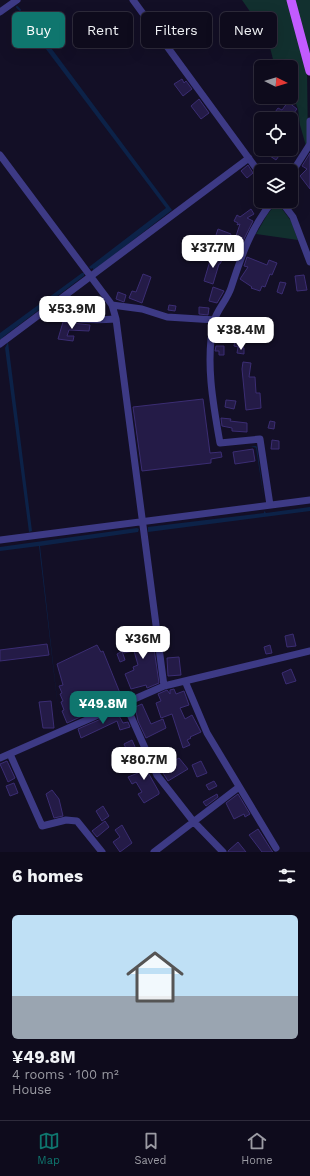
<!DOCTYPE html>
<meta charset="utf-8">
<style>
body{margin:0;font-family:"Work Sans",sans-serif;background:#1c1929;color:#f1f3f6;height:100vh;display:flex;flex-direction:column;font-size:15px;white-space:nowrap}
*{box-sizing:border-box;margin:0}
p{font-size:13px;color:#9b9ba3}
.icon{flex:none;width:22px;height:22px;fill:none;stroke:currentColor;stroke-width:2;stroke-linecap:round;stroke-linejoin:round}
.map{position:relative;height:852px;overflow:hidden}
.details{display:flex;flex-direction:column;background:#0e0b1c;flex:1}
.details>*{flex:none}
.guide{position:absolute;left:12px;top:12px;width:286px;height:36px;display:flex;gap:8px}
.needle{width:26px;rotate:95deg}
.tools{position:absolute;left:254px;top:60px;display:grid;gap:8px}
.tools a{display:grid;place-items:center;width:44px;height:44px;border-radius:6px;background:#0e0b1c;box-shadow:0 4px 16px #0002,0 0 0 1px #2e2b3b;font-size:20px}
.price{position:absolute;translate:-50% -34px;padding:0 9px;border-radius:8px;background:#fff;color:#222;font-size:13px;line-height:26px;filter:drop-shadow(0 1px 2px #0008)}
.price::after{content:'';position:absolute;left:50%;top:24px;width:12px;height:9px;margin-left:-6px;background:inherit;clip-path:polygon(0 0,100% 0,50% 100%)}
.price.selected{background:#0f766e;color:#fff}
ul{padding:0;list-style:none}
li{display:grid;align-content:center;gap:8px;height:212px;padding:0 12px}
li+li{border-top:1px solid #2e2b3b}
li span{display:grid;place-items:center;height:124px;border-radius:6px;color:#555}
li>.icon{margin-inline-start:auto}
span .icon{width:72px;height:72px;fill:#fffc;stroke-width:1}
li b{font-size:17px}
h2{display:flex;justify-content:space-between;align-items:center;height:48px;padding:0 12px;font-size:17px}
.chip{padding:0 14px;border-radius:6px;background:#0e0b1c;box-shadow:0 4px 16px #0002,0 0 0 1px #2e2b3b;font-size:14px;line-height:36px}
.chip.selected{background:#0f766e;color:#fff}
.dock{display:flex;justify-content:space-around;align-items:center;height:56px;border-top:1px solid #2e2b3b;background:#0e0b1c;font-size:11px;color:#9b9ba3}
.dock a{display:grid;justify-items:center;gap:2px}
.dock .selected{color:#0f766e}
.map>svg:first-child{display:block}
</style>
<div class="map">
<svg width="310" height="852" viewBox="0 0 310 852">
<rect width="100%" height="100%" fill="#130f26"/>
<path fill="#12302f" d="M 242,0 L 287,0 L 307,69 L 308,144 L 306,146 L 300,125 L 298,109 L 291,91 L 291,67 L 275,67 L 267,36 Z
M 293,0 L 310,0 L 310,62 Z
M 277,202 L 291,221 L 298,240 L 256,234 L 267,215 Z"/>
<path fill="#0c2248" d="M 25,13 L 172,210 L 93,271 L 93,268 L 91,269 L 89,267 L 166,208 L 21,16 Z
M 82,273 L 84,273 L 84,276 L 3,337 L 2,339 L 0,339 L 0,333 Z
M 8,342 L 32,531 L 29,532 L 5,348 Z
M 208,367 L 217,450 L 252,446 L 256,446 L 257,447 L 264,500 L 256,448 L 251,446 L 217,450 Z
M 310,507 L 310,511 L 148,532 L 148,527 L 264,513 L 264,511 L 266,513 Z
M 137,528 L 139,529 L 138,532 L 40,546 L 59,717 L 39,546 L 0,551 L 0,547 Z"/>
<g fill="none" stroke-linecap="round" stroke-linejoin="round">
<path stroke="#0c2248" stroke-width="2" d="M 17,7 L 20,10"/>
</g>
<path fill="#241b47" stroke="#3b2d73" d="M 182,79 L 184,83 L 186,81 L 192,89 L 183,96 L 174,84 Z
M 199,99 L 209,113 L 201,119 L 191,106 Z
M 288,102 L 297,109 L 289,119 L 270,119 L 278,108 L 282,110 Z
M 291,125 L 298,130 L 293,136 L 297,139 L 291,148 Z
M 271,149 L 284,149 L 276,160 L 267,154 Z
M 310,153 L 310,189 L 300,176 L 307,169 L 302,166 Z
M 248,165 L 253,173 L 247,178 L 241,171 Z
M 261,180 L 261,193 L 254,185 Z
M 251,209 L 254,214 L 247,218 L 253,221 L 241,245 L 234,242 L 240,224 L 237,225 L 238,223 L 234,221 L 237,215 L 240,217 Z
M 218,229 L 231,234 L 229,240 L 216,235 Z
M 212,254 L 223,258 L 220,264 L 219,264 L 213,284 L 204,281 Z
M 247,257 L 267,265 L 269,260 L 277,263 L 272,275 L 270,274 L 265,287 L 262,286 L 260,291 L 251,288 L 252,287 L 240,279 L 248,267 L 244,266 Z
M 143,274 L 151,277 L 142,303 L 129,298 L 132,291 L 136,292 Z
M 304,275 L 307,290 L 297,291 L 295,276 Z
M 280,282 L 286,283 L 282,294 L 277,292 Z
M 213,287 L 224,291 L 217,303 L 209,301 Z
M 118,292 L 126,295 L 124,302 L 116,299 Z
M 89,297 L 99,298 L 98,313 L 87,312 Z
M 169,305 L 176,306 L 175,311 L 168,310 Z
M 199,307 L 209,308 L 208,315 L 199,314 Z
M 64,310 L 76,311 L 76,314 L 64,312 Z
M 63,322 L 90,325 L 89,331 L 69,330 L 67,336 L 74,336 L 73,341 L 58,339 Z
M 235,340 L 244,341 L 243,348 L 234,346 Z
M 216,346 L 224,346 L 224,355 L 219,355 L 219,351 L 215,351 Z
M 238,347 L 244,348 L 244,354 L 237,353 Z
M 243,362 L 251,363 L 249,377 L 255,377 L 256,393 L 260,393 L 261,408 L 246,410 L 242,369 Z
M 203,399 L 210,453 L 221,452 L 222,457 L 211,459 L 211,463 L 142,471 L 133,407 Z
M 226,400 L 236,401 L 234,409 L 225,407 Z
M 221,418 L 231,419 L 230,421 L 247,423 L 247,432 L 232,431 L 232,428 L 222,426 Z
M 270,421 L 275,422 L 274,429 L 268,428 Z
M 272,440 L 279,441 L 279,449 L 271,449 Z
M 253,449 L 255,461 L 235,464 L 233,452 Z
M 151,628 L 159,683 L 147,688 L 146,685 L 131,689 L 125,674 L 134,670 L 133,667 L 138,665 L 134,651 L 124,653 L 122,647 L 132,644 L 129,634 Z
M 293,634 L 296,646 L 287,647 L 285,636 Z
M 47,644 L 49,655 L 0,661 L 0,650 Z
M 97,645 L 101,652 L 103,651 L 122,698 L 67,723 L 62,711 L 64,710 L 61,702 L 63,701 L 60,694 L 62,693 L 59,686 L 63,685 L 57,664 Z
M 270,645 L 272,653 L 266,654 L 264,647 Z
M 122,651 L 125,660 L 120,662 L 117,654 Z
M 179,657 L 181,675 L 168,676 L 167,658 Z
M 291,669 L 296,681 L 286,684 L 282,673 Z
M 174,689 L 176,694 L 184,691 L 189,705 L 180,708 L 185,719 L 192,715 L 201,732 L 190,737 L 191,738 L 187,740 L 190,745 L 183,748 L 172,714 L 161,718 L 156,703 L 161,701 L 158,694 L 167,690 L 170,694 L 170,690 Z
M 51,701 L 54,728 L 43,728 L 39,702 Z
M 142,704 L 151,724 L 163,719 L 166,728 L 146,738 L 138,721 L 135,707 Z
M 117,712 L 123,723 L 128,722 L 130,727 L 120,730 L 117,721 L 81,738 L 78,729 Z
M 132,740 L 136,749 L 128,753 L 124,744 Z
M 143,756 L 147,766 L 145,767 L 159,792 L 159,794 L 144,803 L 138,794 L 142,792 L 136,782 L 132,784 L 128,777 L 138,773 L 133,763 Z
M 179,758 L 188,769 L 168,781 L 158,765 L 163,763 L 165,766 Z
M 7,761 L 15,778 L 8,782 L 0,764 Z
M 201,761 L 207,773 L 197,777 L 192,765 Z
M 214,781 L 217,786 L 209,790 L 206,785 Z
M 14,783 L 18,793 L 10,796 L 6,786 Z
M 52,790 L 59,799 L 63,816 L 54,818 L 46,794 Z
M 217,794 L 218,797 L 206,806 L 203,802 Z
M 238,794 L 250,814 L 245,817 L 244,814 L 234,819 L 226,803 Z
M 103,806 L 109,816 L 102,821 L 96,811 Z
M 105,821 L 109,827 L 97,837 L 92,831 Z
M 122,825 L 132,843 L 120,852 L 113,842 L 120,837 L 115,830 Z
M 258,829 L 272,851 L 273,852 L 262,852 L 249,835 Z
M 238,842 L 246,852 L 228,852 L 228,851 Z"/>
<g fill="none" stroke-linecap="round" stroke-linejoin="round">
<path stroke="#3d3a85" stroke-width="7" d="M 133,0 L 261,175
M 0,12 L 17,0
M 0,155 L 112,305 L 116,319 L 164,686
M 291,174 L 310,144 L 310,121
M 281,201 L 293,217 L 310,262
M 112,305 L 142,309 L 167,317 L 215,320
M 43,311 C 67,320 91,321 116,319
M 0,344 L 249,158
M 270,505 L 260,439 L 220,443 C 213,404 205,360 214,321 C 217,310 227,300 231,288 C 241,257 251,227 273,201
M 0,540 L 310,500
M 185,681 L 207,733 L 276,848
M 125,703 L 157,775 L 193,821 L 223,852
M 10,754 L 42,826 L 66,820 L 77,821 L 102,852
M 0,758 L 164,686 L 310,651
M 154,852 L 239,787"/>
<path stroke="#c25bff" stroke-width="9" d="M 291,0 L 310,71"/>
</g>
</svg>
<div class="tools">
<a><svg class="needle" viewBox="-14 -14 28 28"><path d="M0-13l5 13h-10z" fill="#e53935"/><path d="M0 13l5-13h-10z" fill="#9b9ba3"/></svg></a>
<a><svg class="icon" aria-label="locate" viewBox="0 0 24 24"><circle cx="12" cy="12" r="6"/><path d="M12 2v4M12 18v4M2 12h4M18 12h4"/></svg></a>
<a><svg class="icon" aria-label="layers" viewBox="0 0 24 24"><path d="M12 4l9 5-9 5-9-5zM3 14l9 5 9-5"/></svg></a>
</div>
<b class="price" style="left:213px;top:269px">¥37.7M</b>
<b class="price" style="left:72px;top:330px">¥53.9M</b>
<b class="price" style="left:241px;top:351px">¥38.4M</b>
<b class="price" style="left:143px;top:660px">¥36M</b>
<b class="price selected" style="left:103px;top:725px">¥49.8M</b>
<b class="price" style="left:144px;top:781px">¥80.7M</b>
<div class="guide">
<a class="chip selected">Buy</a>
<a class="chip">Rent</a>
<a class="chip">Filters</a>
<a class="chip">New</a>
</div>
</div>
<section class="details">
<h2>6 homes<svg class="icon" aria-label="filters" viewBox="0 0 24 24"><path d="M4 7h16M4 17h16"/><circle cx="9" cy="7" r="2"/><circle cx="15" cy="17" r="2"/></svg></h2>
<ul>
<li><span style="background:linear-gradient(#bfe0f5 65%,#9aa5b1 0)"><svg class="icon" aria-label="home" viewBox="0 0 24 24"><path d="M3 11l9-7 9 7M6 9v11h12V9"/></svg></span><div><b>¥49.8M</b><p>4 rooms · 100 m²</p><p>House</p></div></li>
</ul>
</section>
<nav class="dock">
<a class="selected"><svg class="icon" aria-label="map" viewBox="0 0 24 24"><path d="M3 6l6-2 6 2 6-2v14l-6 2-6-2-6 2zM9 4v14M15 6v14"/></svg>Map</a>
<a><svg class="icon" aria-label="saved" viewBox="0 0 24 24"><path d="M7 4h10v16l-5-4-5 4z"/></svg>Saved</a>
<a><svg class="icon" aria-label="home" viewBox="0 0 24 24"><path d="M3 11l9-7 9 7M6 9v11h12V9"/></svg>Home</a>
</nav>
